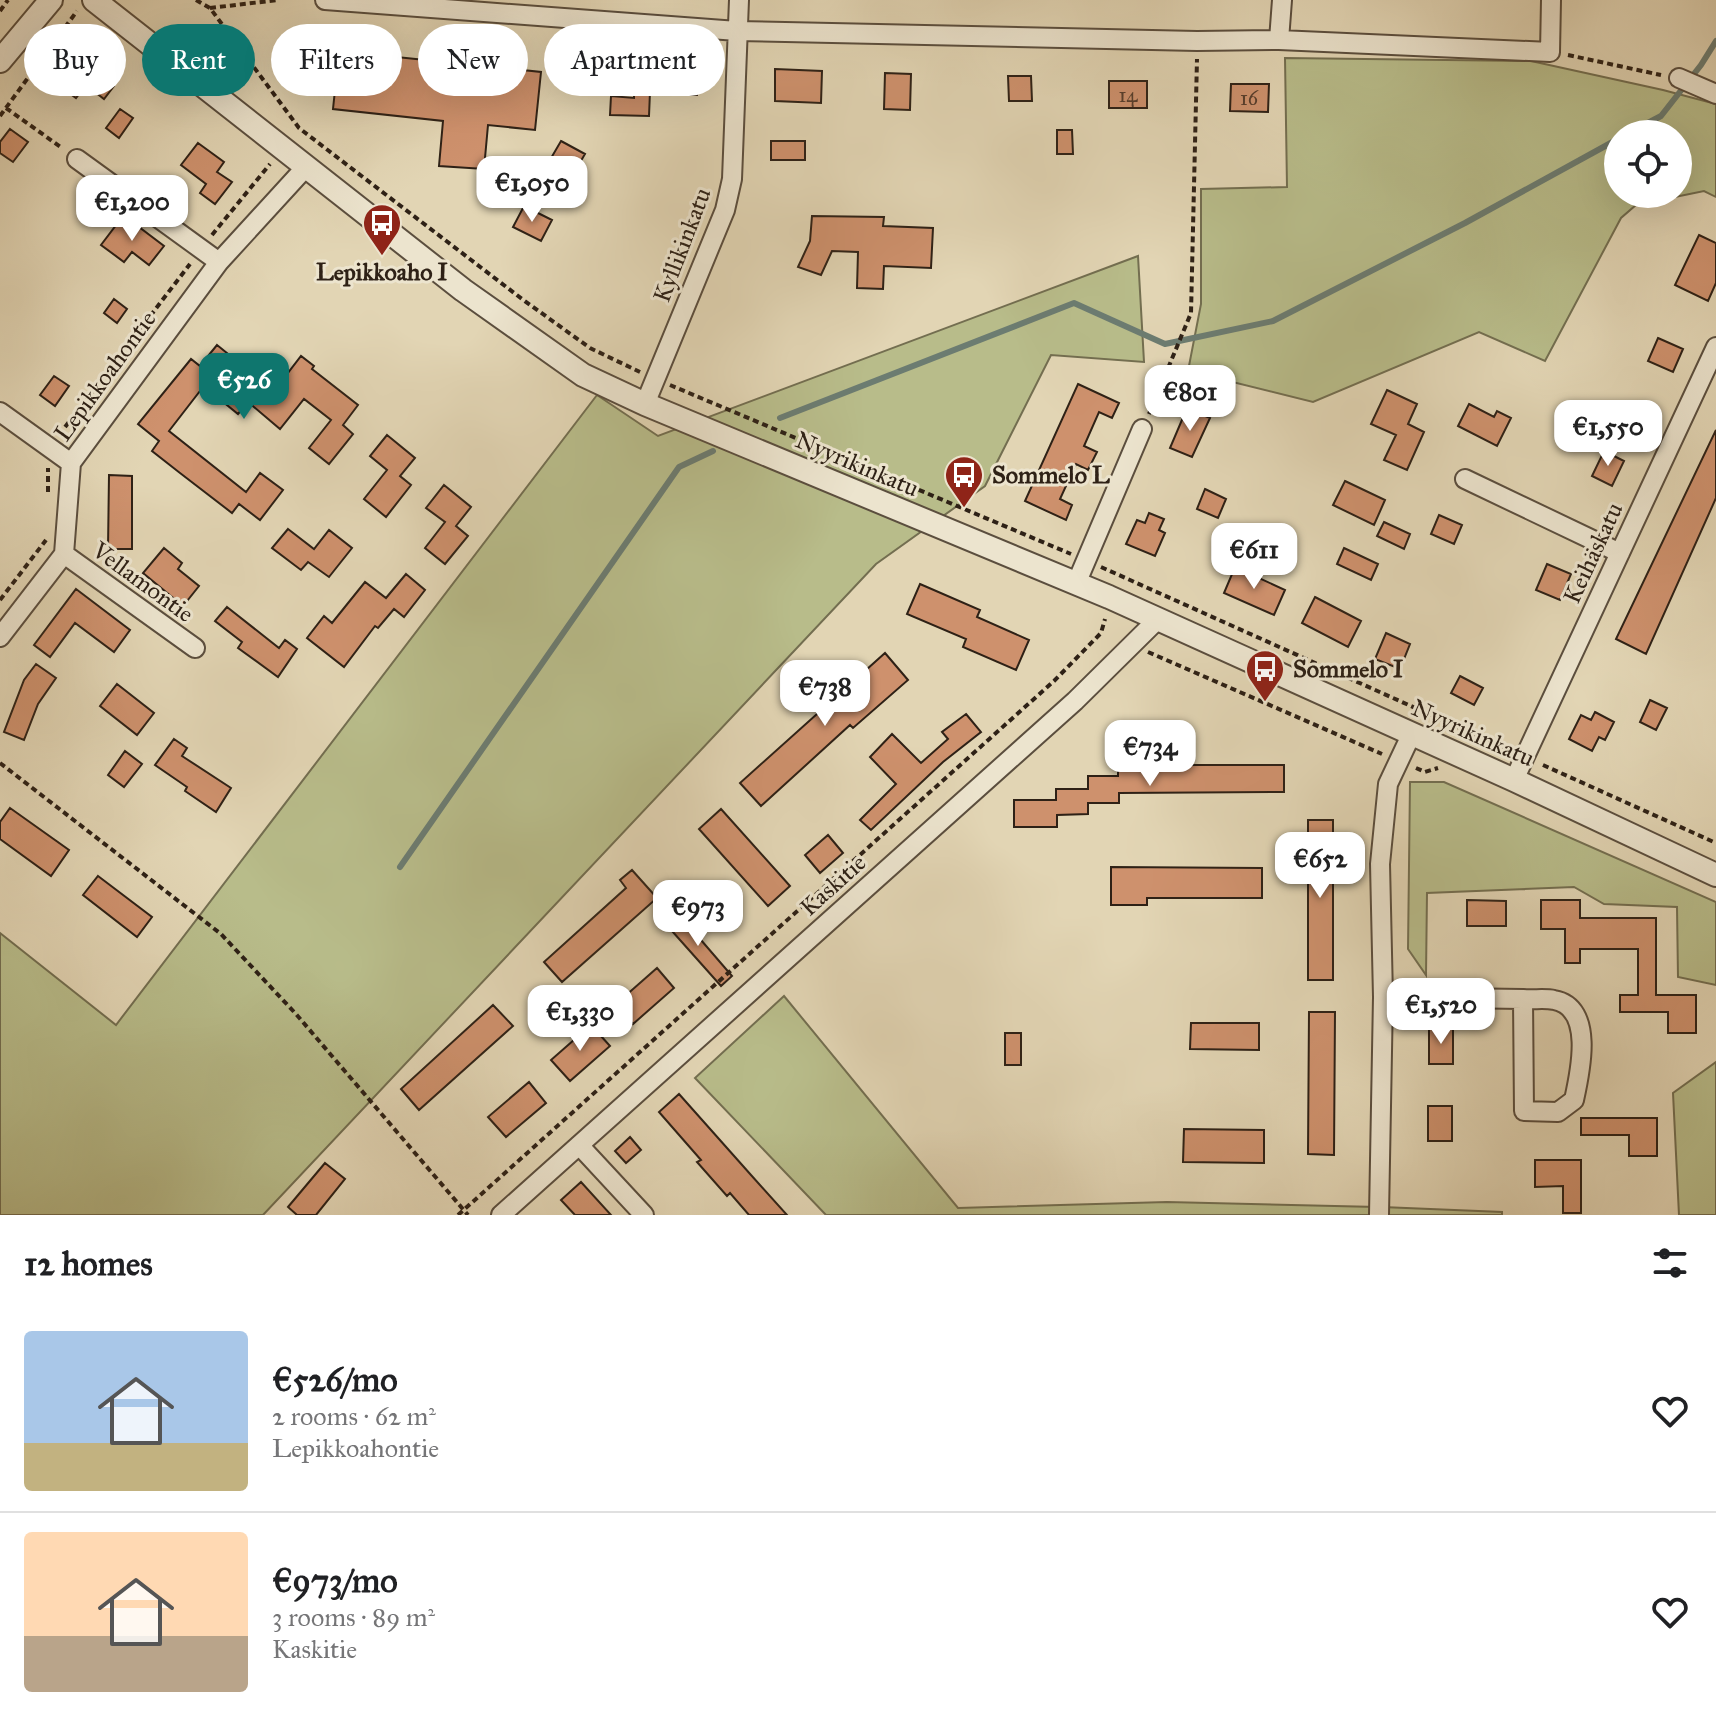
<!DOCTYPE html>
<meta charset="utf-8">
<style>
body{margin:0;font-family:"IM FELL Great Primer",serif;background:#f6f6f6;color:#202124;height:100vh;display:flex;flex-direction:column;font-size:30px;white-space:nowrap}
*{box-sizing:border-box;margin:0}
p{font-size:26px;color:#757577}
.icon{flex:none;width:44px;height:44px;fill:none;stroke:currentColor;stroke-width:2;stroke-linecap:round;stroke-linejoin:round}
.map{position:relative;height:1215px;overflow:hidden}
.drawer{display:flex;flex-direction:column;background:#fff;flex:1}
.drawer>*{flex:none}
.banner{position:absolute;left:24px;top:24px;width:800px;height:72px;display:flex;gap:16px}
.tools{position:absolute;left:1604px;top:120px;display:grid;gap:16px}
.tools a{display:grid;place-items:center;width:88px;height:88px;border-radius:50%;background:#fff;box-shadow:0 8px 32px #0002;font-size:40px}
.price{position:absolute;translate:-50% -68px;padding:0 18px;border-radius:16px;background:#fff;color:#222;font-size:26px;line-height:52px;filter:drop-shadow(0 2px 4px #0008)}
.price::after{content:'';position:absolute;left:50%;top:48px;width:24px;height:18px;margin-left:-12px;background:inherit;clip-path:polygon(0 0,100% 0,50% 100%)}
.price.on{background:#0f766e;color:#fff}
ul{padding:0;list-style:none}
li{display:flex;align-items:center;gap:24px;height:200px;padding:0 24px}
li+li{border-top:2px solid #e0e0e0}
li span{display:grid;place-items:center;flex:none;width:224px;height:160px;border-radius:8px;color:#555}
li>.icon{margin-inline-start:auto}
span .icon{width:96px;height:96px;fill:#fffc;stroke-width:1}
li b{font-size:34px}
h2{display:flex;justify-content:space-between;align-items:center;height:96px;padding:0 24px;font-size:34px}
.chip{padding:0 28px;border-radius:36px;background:#fff;box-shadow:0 8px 32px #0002;font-size:28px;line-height:72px}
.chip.on{background:#0f766e;color:#fff}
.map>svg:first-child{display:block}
</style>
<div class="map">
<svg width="1716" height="1215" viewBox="0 0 1716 1215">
<rect width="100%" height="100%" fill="#e2d5b4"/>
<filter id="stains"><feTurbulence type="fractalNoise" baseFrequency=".0025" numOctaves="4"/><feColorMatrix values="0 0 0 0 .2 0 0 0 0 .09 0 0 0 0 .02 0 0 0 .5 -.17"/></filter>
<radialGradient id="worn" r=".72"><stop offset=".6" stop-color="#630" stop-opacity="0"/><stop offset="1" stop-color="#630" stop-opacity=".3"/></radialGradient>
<path fill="#b8bc8a" stroke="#736e50" stroke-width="2" fill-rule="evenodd" d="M 1285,58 L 1531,61 L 1663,90 L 1716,104 L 1716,197 L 1704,191 L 1636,205 L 1621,218 L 1545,361 L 1479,332 L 1313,402 L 1188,371 L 1201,304 L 1201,189 L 1287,187 ZM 1618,134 L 1678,134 L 1678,194 L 1618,194 Z
M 1138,256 L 1144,362 L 1051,355 L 985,486 L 876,564 L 263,1215 L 0,1215 L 0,933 L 116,1025 L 597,395 L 658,436 Z
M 1410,782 L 1444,782 L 1716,902 L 1716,985 L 1678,977 L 1677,907 L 1604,904 L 1574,887 L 1427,893 L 1426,975 L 1408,949 Z
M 784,996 L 958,1208 L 1167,1202 L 1377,1207 L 1376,1215 L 826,1215 L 695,1078 Z
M 1716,1062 L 1716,1215 L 1679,1215 L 1673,1093 Z
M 1382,1207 L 1502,1212 L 1502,1215 L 1382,1215 Z"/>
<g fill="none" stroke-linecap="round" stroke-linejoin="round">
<path stroke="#6c7c71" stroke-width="6" d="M 1627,134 L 1661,116 L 1701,65 L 1716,41
M 780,418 L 1074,303 L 1165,344 L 1273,321 L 1465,223 L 1618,139
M 400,867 L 679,467 L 713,451"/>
</g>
<path fill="#ce916d" stroke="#2e2116" stroke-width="2" d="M 319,49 L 541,72 L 535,130 L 488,125 L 484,169 L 439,166 L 443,121 L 333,109 L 337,71 L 317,68 Z
M 81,51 L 101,66 L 96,73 L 114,86 L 104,99 L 86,85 L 76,98 L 56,83 Z
M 574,60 L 601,61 L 600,92 L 573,91 Z
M 670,61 L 698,61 L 697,95 L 669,94 Z
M 775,69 L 822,71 L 821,103 L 775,101 Z
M 885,73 L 911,74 L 910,110 L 884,109 Z
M 1008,76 L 1031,76 L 1032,101 L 1009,101 Z
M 1109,81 L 1147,81 L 1147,108 L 1109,108 Z
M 1231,84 L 1269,84 L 1268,112 L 1230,111 Z
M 634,92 L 650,92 L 649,116 L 610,115 L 611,96 L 634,98 Z
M 120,109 L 133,118 L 119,138 L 106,128 Z
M 10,129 L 28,142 L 13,162 L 0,153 L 0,142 Z
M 1057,130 L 1072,130 L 1073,154 L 1057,154 Z
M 561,141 L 585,154 L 571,178 L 547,165 Z
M 771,141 L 805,141 L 805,160 L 771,160 Z
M 198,143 L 224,162 L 217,172 L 232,182 L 215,204 L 200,193 L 206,184 L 181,165 Z
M 524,206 L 552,220 L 541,241 L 513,227 Z
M 812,216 L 884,217 L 883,226 L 933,228 L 931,268 L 884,266 L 883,289 L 857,288 L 858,252 L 832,251 L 821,275 L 798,267 L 810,241 Z
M 120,220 L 132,229 L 135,224 L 164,246 L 149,265 L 132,252 L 124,262 L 101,245 Z
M 1699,235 L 1716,243 L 1716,283 L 1708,301 L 1675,285 Z
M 114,299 L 127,309 L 117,323 L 104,313 Z
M 1658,338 L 1683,349 L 1673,372 L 1648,361 Z
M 217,345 L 274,391 L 301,356 L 314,366 L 312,369 L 358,405 L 343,425 L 353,434 L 329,464 L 309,448 L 331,420 L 304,399 L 280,429 L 248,402 L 238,414 L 206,388 L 200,391 L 169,431 L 246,492 L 260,473 L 283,490 L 260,520 L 239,504 L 232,513 L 180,473 L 152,451 L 159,441 L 138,424 L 191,359 L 200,366 Z
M 54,376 L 69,386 L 55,406 L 40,395 Z
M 1078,384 L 1119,403 L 1112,418 L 1099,412 L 1084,446 L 1097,452 L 1088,470 L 1076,464 L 1060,499 L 1072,505 L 1066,520 L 1025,501 Z
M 1387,390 L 1417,404 L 1408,424 L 1424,432 L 1407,470 L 1384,460 L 1396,435 L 1371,424 Z
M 1469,404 L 1494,417 L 1497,411 L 1511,418 L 1497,446 L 1458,426 Z
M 1187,408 L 1210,418 L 1192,457 L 1170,448 Z
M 1716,430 L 1716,498 L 1646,654 L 1616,639 Z
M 387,435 L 415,458 L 400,476 L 411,485 L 386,517 L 364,499 L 387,470 L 370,456 Z
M 1604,451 L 1624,461 L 1612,486 L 1592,476 Z
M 109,475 L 132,476 L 132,549 L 108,549 Z
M 1345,481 L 1385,500 L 1374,525 L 1333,505 Z
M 444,485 L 471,507 L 456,526 L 468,536 L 445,564 L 425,548 L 445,522 L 426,508 Z
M 1205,489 L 1226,499 L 1218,518 L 1197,509 Z
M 1149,513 L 1164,519 L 1159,530 L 1165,533 L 1155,556 L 1126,544 L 1137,520 L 1145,523 Z
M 1439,515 L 1462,525 L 1454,544 L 1431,534 Z
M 1384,522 L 1410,534 L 1404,549 L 1377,536 Z
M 288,529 L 314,549 L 329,530 L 352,548 L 329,577 L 308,562 L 301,570 L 272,548 Z
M 164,548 L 182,563 L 178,569 L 199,586 L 183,606 L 143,573 Z
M 1344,548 L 1378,564 L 1371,580 L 1337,564 Z
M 1547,564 L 1571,574 L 1560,600 L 1536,590 Z
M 1235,567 L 1285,590 L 1274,615 L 1224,593 Z
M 406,574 L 425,590 L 404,617 L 394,609 L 378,628 L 375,626 L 344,667 L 307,638 L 324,616 L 332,623 L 365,582 L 386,598 Z
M 920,584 L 980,610 L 977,617 L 1029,640 L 1016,670 L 963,647 L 966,639 L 907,614 Z
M 76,589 L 130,630 L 114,652 L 75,623 L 50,657 L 34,645 Z
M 1315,597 L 1361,621 L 1348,647 L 1302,623 Z
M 227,607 L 279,648 L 285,640 L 297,649 L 278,677 L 238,648 L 242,642 L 215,621 Z
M 1386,633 L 1410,644 L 1400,669 L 1375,659 Z
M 885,653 L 908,680 L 853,728 L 850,725 L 761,806 L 740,783 Z
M 36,664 L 56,678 L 38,704 L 24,740 L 4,732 L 24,680 Z
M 1460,676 L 1483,688 L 1474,705 L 1451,693 Z
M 117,684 L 154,713 L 137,735 L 100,706 Z
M 1650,700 L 1667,708 L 1656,730 L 1640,722 Z
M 1595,712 L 1614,722 L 1605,740 L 1599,737 L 1592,751 L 1569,739 L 1581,715 L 1591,720 Z
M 966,714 L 981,732 L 943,762 L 871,830 L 860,820 L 896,784 L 870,757 L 892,734 L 921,763 L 948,739 L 942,732 Z
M 174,739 L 187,748 L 182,756 L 231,788 L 216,812 L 185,791 L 187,787 L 155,765 Z
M 125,751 L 142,764 L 124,787 L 108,775 Z
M 1118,765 L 1284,765 L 1284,792 L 1119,793 L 1119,803 L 1088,803 L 1088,814 L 1057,815 L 1057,827 L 1014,827 L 1014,800 L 1056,800 L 1056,789 L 1088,789 L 1088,776 L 1118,776 Z
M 10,808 L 69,850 L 51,876 L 0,839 L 0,822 Z
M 721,809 L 790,886 L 768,906 L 699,829 Z
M 1308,820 L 1333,820 L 1333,980 L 1308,980 Z
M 828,835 L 843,853 L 820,873 L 805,855 Z
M 1111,867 L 1262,868 L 1262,898 L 1147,898 L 1147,905 L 1111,905 Z
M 632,870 L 657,898 L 562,982 L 544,962 L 626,888 L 620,880 Z
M 98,876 L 152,917 L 137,937 L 83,895 Z
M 1467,900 L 1506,901 L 1506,926 L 1467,926 Z
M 1541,900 L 1580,900 L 1580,918 L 1656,918 L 1656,995 L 1696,995 L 1696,1033 L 1668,1033 L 1668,1012 L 1620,1012 L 1620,995 L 1638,995 L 1638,949 L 1580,949 L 1580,963 L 1565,963 L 1565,929 L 1541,929 Z
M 676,911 L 732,976 L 721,986 L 664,922 Z
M 657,968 L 674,988 L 633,1024 L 616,1004 Z
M 493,1005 L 513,1026 L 419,1110 L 401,1089 Z
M 1309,1012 L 1335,1012 L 1334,1155 L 1308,1154 Z
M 1191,1023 L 1259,1023 L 1259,1050 L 1190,1049 Z
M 591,1025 L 610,1046 L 570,1081 L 551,1060 Z
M 1429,1029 L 1453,1029 L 1453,1064 L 1429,1064 Z
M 1005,1033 L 1021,1033 L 1021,1065 L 1005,1065 Z
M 529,1082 L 546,1103 L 506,1137 L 488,1117 Z
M 679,1094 L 751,1175 L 787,1215 L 749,1215 L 730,1193 L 727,1196 L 697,1162 L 701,1160 L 659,1112 Z
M 1428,1106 L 1452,1106 L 1452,1141 L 1428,1141 Z
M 1581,1118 L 1657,1118 L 1657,1156 L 1629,1156 L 1629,1135 L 1581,1135 Z
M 1184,1129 L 1264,1130 L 1264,1163 L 1183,1162 Z
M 630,1137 L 641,1150 L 626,1163 L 615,1151 Z
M 1535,1160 L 1581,1160 L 1581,1213 L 1563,1213 L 1563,1186 L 1535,1187 Z
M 325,1163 L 345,1179 L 316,1215 L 297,1215 L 288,1207 Z
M 581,1182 L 611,1215 L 575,1215 L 561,1200 Z"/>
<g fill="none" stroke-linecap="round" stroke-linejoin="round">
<defs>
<path id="minor" d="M 325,0 L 737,31 L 1197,41 L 1279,40 L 1550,52 L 1551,0
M 1279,40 L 1282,0
M 1679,78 L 1716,94
M 77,159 L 219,262
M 645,404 L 725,210 L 732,179 L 739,0
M 0,412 L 71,463
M 1465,479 L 1620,553
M 64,554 L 195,648
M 1076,584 L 1142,429
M 0,637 L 64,554 L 71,463 L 219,262 L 305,168
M 1514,780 L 1716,347
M 1383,997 L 1523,999 L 1524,1111 L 1558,1112 L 1574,1100 C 1580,1073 1595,1007 1554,1000 C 1545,998 1533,1000 1523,999
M 579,1145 L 644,1215
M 501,1215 L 1075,701 L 1157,620
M 1379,1215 L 1383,997 L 1380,864 L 1388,784 L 1412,733"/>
<path id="tertiary" d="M 94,0 L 463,290 L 583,375 L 645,404 L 1109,597 L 1514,780 L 1716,875
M 0,61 L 51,0"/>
</defs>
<use href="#minor" stroke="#5b4e3e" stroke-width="22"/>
<use href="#tertiary" stroke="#5b4e3e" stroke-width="26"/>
<path stroke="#2e2116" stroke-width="4" stroke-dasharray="6 4" stroke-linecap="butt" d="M 196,0 L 210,8 L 299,128 L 522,299 L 590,348 L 640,372
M 210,8 L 278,0
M 0,11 L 8,0
M 1568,55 L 1661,75
M 6,108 L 62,148
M 0,116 L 77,11
M 212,235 L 270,164
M 670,385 L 1071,554
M 1149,414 L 1191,313 L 1197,59
M 59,435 L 190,264
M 48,492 L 48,468
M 1101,567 L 1509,750
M 0,600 L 46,540
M 1148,652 L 1382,754
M 0,763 L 221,934 L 296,1014 L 468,1215
M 1543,765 L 1716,843
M 1416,768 L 1425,772 L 1438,768
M 458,1215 L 1054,681 L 1101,633 L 1105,619"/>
<use href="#minor" stroke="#ece4ce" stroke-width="18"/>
<use href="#tertiary" stroke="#ece4ce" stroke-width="22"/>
</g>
<defs>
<symbol id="bus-pin" viewBox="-11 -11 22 30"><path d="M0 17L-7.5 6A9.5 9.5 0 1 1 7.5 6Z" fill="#8f2418" stroke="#ece4ce"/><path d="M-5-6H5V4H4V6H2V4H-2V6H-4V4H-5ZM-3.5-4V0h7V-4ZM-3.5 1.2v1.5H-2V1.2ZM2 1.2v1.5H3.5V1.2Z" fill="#fff"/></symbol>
</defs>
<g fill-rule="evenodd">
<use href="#bus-pin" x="360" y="201" width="44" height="60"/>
<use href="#bus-pin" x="942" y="453" width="44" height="60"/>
<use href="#bus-pin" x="1243" y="647" width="44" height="60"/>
</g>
<g text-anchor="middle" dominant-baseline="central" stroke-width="6" stroke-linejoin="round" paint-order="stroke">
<g font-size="20" fill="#563d2c">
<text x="1128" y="95">14</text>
<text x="1249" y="98">16</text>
</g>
<g font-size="24" fill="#2e2116" stroke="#ece4ce">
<text transform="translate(682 245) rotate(-69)">Kyllikinkatu</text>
<text transform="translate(105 376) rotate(-54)">Lepikkoahontie</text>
<text transform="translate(857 464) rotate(23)">Nyyrikinkatu</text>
<text transform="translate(1593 553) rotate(-65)">Keihäskatu</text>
<text transform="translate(143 582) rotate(36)">Vellamontie</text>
<text transform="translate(1473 733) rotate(24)">Nyyrikinkatu</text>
<text transform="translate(833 885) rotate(-42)">Kaskitie</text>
</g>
<g font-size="24" font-weight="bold" fill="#2e2116" stroke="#ece4ce" text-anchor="start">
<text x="382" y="272" text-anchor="middle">Lepikkoaho I</text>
<text x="992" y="475">Sommelo L</text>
<text x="1293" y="669">Sommelo I</text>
</g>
</g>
<rect width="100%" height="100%" filter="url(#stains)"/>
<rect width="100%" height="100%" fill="url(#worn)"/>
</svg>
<div class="tools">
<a><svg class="icon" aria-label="locate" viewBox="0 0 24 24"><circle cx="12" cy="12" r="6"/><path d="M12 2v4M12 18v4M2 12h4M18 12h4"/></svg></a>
</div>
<b class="price" style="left:532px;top:224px">€1,050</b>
<b class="price" style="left:132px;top:243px">€1,200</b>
<b class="price on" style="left:244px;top:421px">€526</b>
<b class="price" style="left:1190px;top:433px">€801</b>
<b class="price" style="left:1608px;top:468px">€1,550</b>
<b class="price" style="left:1254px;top:591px">€611</b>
<b class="price" style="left:825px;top:728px">€738</b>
<b class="price" style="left:1150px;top:788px">€734</b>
<b class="price" style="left:1320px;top:900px">€652</b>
<b class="price" style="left:698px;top:948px">€973</b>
<b class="price" style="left:1441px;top:1046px">€1,520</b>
<b class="price" style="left:580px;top:1053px">€1,330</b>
<div class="banner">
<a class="chip">Buy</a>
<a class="chip on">Rent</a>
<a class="chip">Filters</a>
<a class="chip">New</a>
<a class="chip">Apartment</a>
</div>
</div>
<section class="drawer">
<h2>12 homes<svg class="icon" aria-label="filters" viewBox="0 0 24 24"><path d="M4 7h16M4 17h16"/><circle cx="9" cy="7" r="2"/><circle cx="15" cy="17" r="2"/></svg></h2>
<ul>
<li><span style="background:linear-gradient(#a9c7e8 70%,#c2b280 0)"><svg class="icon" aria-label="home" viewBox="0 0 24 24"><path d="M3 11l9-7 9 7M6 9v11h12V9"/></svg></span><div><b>€526/mo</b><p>2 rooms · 62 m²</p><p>Lepikkoahontie</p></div><svg class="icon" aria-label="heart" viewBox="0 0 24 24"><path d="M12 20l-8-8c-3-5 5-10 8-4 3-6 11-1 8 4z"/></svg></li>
<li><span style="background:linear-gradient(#ffd9b3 65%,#b9a48a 0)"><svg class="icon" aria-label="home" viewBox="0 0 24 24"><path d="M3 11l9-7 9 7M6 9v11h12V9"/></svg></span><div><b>€973/mo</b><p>3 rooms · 89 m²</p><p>Kaskitie</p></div><svg class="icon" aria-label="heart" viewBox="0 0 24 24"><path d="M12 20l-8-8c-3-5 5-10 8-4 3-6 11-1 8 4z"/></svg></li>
</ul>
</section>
